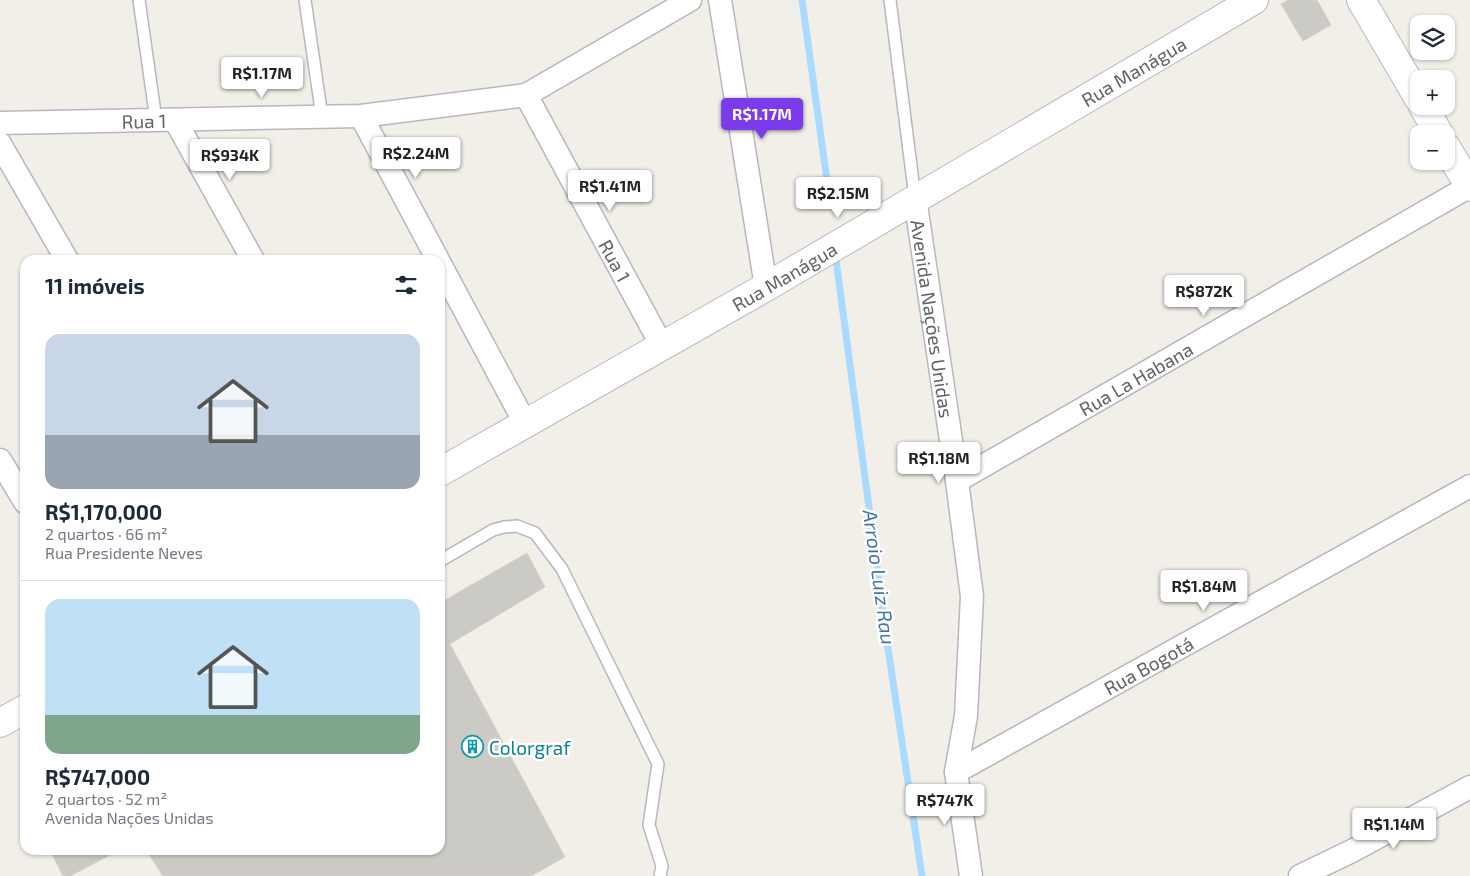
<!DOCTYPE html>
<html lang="pt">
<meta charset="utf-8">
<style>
body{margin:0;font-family:"Exo 2",sans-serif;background:#f2f2f3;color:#1f2937;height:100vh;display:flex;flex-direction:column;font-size:19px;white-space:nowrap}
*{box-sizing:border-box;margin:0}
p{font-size:16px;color:#747a83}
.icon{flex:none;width:28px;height:28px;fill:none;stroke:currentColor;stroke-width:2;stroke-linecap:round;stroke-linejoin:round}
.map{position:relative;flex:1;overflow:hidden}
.details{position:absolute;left:20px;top:255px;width:425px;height:600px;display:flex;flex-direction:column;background:#fff;border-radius:15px;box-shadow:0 1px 4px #0004}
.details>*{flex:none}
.buttons{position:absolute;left:1410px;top:15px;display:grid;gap:10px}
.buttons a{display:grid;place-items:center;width:45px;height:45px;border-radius:10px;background:#fff;box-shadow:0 1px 4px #0004;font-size:25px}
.price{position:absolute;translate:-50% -42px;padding:0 11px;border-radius:5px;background:#fff;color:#222;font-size:16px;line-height:32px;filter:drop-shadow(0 1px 2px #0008)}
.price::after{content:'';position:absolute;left:50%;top:30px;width:15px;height:11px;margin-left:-8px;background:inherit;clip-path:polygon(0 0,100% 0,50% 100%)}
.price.selected{background:#7c3aed;color:#fff}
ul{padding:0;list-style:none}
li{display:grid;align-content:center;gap:10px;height:265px;padding:0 25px}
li+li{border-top:1px solid #e0e1e3}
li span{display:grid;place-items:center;height:155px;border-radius:15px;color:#555}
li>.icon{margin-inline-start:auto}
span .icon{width:90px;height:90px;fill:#fffc;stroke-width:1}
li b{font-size:21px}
h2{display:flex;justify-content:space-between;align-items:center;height:60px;padding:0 25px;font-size:21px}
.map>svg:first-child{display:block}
</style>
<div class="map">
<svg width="1470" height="876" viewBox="0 0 1470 876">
<rect width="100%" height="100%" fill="#f1efe8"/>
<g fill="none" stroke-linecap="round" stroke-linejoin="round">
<path stroke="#aadaff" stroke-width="7" d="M 802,0 L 829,195
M 835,252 L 886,635 L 922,876"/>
</g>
<path fill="#cccac5" stroke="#d6d1c6" d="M 1288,0 L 1317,0 L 1331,25 L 1303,41 L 1281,4 Z
M 527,553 L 545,587 L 450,644 L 565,857 L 531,876 L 163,876 L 146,850 L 440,850 L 440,603 Z
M 50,850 L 120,850 L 70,876 L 63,876 Z"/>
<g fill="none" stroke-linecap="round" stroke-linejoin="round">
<defs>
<path id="lane" d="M 139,0 L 156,120
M 305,0 L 322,117
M 890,0 L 915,198
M 440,561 L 493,530 L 504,527 L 517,526 L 535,533 L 562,569 L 658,764 L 649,825 L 662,866 L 660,876"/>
<g id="street">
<path d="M 720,0 L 766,287"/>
<path id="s1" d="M 526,95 L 662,346"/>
<path d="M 361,116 L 438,260"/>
<path d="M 175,120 L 253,260"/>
<path id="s2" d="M 0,123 L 361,116 L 526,95 L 690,0"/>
<path d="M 0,144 L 67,260"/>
<path id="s3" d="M 915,198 L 957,481 L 972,596 L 966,716 L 956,772 L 971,876"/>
<path d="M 440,264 L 525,423"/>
<path d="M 0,460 L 25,502"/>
<path id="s4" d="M 957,481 L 1470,186"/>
<path id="s5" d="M 956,772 L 1470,486"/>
<path d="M 1300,876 L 1352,851 L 1470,787"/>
</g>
<g id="secondary">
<path d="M 1361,0 L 1419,99"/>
<path d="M 1423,106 L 1439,134"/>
<path d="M 1446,147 L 1470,187"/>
<path id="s6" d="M 440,472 L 766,287 L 1254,0"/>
<path d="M 0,723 L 25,709"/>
</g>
</defs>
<use href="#lane" stroke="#b5b8bc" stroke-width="14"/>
<use href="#street" stroke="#b5b8bc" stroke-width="25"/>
<use href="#secondary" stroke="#b6babf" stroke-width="30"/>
<use href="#lane" stroke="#fff" stroke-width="11"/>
<use href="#street" stroke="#fff" stroke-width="22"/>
<use href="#secondary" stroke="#fff" stroke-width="28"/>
</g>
<defs>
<symbol id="building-ring" viewBox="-11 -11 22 22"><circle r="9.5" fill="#fff" stroke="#0f9aa8" stroke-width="1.5"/><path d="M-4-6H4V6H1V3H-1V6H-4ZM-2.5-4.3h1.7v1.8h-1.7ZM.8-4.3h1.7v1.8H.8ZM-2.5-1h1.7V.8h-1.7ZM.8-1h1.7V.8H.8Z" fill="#0f9aa8"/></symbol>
</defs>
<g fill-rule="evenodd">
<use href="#building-ring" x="460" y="734" width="25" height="25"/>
</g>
<g text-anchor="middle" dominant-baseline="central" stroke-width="5" stroke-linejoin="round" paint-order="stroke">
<g font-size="19" fill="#5f6368" stroke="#fff">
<text stroke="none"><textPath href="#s6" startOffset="801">Rua Manágua</textPath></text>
<text stroke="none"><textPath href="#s2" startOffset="144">Rua 1</textPath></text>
<text stroke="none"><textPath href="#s1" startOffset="188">Rua 1</textPath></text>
<text stroke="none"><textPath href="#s6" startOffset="396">Rua Manágua</textPath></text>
<text stroke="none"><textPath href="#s3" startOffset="122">Avenida Nações Unidas</textPath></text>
<text stroke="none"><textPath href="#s4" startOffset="206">Rua La Habana</textPath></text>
<text stroke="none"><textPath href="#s5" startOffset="220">Rua Bogotá</textPath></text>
</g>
<g font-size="19" fill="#0d838f" stroke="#fff" text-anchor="start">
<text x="489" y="747">Colorgraf</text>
</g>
<g font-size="20" font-style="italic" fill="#4174aa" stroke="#fff">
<text transform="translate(880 577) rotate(82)">Arroio Luiz Rau</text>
</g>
</g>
</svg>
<div class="buttons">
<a><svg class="icon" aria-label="layers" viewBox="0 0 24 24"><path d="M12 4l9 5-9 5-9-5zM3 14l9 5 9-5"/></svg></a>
<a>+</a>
<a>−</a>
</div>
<b class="price" style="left:262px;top:99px">R$1.17M</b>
<b class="price selected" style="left:762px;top:140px">R$1.17M</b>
<b class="price" style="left:416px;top:179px">R$2.24M</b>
<b class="price" style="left:230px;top:181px">R$934K</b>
<b class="price" style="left:610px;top:212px">R$1.41M</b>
<b class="price" style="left:838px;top:219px">R$2.15M</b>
<b class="price" style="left:1204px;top:317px">R$872K</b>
<b class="price" style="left:939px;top:484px">R$1.18M</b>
<b class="price" style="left:1204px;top:612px">R$1.84M</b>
<b class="price" style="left:945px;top:826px">R$747K</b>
<b class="price" style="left:1394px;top:850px">R$1.14M</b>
<section class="details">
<h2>11 imóveis<svg class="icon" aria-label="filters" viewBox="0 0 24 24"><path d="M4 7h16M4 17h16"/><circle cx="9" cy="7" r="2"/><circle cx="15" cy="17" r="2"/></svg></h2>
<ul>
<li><span style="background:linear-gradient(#c9d6e8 65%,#9aa5b1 0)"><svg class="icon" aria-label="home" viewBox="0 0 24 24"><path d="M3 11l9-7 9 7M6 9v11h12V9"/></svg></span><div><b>R$1,170,000</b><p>2 quartos · 66 m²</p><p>Rua Presidente Neves</p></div></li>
<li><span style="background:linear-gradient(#bfe0f5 75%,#7fa58c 0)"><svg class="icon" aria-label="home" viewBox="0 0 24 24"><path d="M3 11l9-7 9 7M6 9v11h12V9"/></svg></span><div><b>R$747,000</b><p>2 quartos · 52 m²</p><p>Avenida Nações Unidas</p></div></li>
</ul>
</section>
</div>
